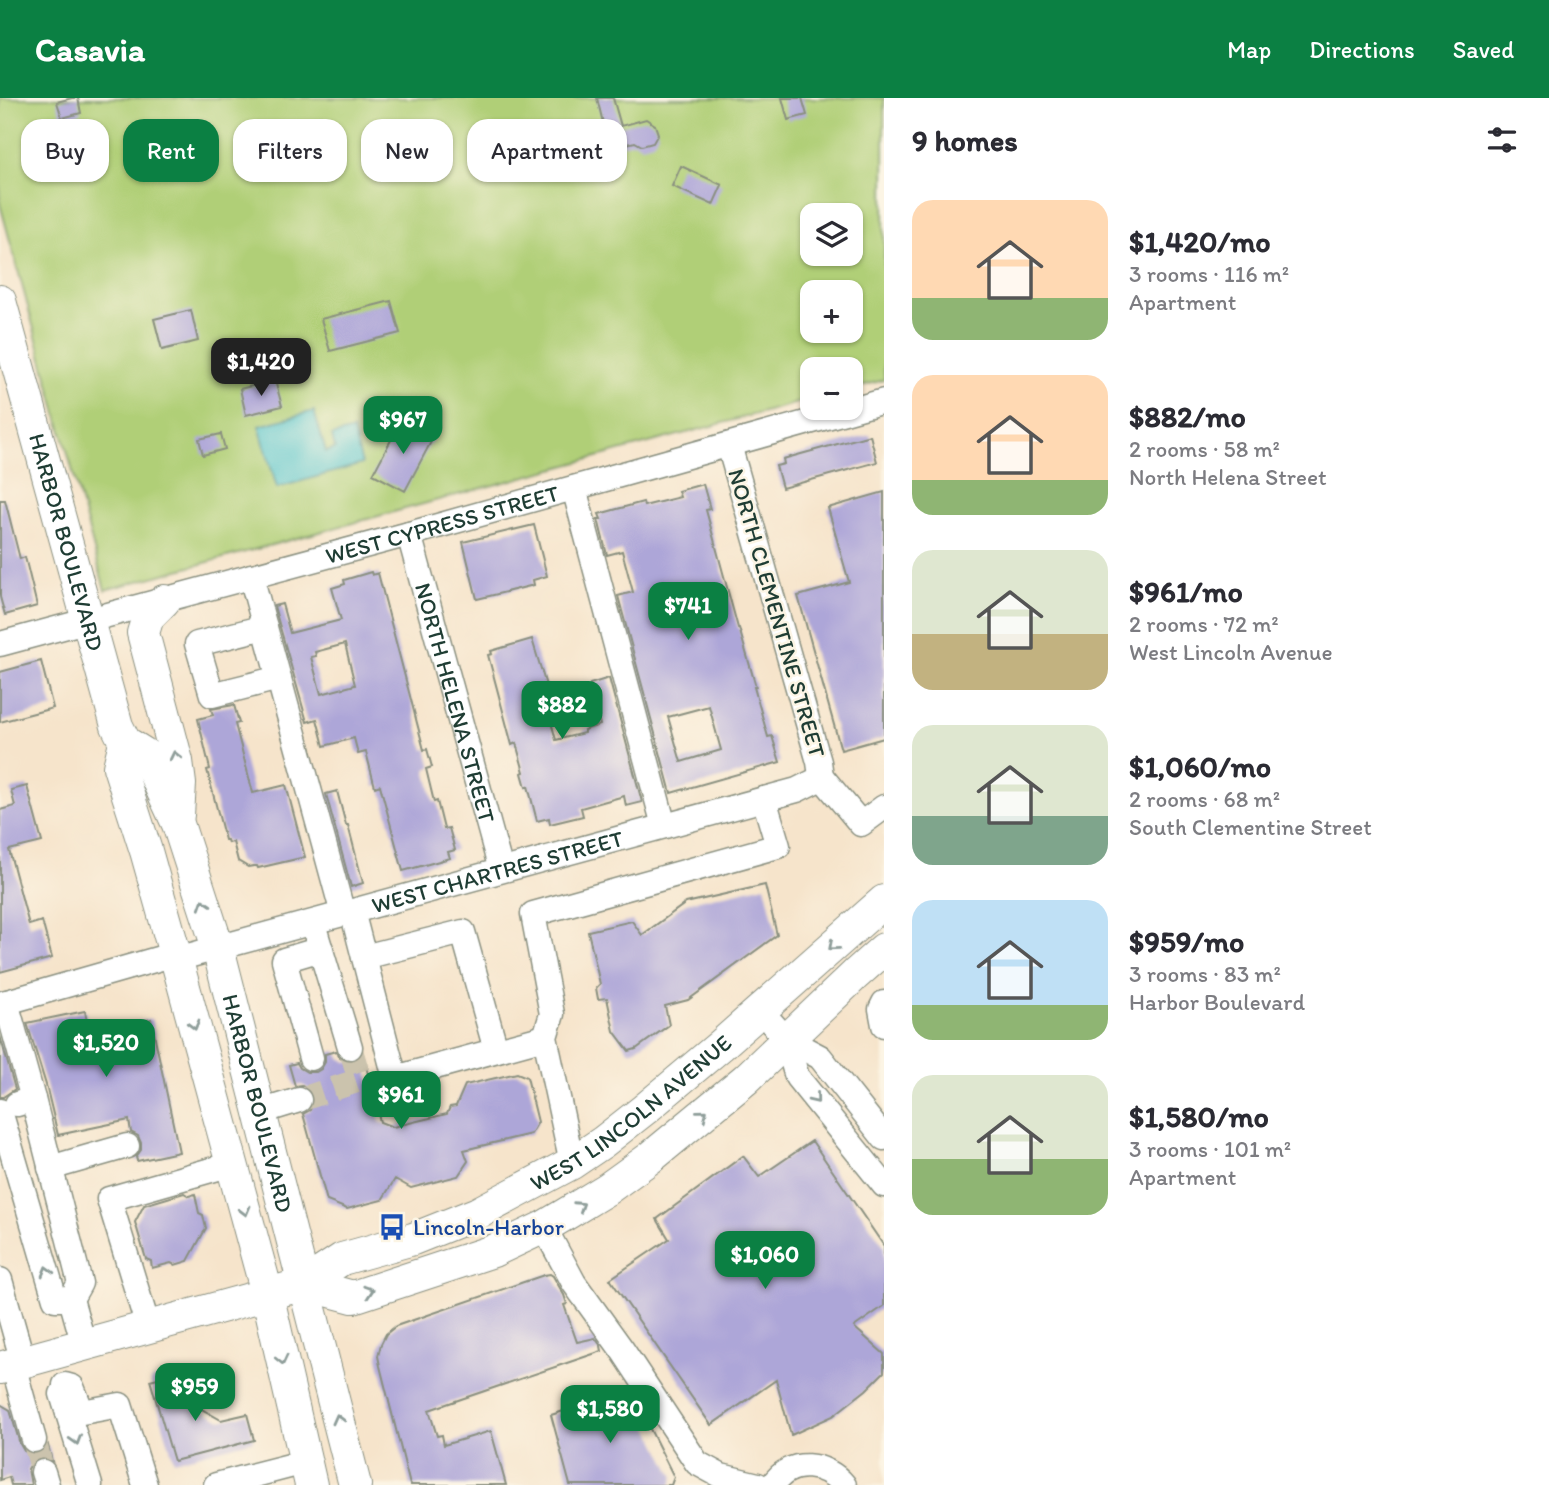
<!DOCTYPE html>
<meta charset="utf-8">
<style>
body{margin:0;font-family:Itim,sans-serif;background:#f2f2f3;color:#2b2b33;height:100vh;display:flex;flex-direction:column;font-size:26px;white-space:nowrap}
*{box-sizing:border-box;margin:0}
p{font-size:23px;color:#7c7c81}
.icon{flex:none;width:38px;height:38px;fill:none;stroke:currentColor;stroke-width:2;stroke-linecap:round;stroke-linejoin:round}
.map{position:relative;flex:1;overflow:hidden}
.drawer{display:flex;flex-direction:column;background:#fff;width:665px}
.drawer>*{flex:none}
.banner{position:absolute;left:21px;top:21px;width:665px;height:63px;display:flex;gap:14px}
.tools{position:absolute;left:800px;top:105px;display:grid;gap:14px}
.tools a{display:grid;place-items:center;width:63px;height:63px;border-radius:14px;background:#fff;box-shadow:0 2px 5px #0004;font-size:35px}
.price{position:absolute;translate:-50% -60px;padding:0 16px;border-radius:14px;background:#0b8043;color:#fff;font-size:23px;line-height:46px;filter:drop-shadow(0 2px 4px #0008)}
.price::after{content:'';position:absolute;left:50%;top:42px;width:21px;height:16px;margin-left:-10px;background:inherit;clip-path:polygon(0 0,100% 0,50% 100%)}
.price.selected{background:#222;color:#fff}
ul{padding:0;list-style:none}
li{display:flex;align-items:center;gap:21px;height:175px;padding:0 28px}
li span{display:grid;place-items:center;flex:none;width:196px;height:140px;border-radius:21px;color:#555}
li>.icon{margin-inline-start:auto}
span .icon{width:84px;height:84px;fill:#fffc;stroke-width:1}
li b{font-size:30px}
h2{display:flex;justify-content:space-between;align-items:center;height:84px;padding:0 28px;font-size:30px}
.tag{padding:0 24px;border-radius:21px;background:#fff;box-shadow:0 2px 5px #0004;font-size:24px;line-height:63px}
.tag.selected{background:#0b8043;color:#fff}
header{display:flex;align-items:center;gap:42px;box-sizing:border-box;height:98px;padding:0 35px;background:#0b8043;color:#fff}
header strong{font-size:33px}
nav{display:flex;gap:38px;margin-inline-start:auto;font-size:24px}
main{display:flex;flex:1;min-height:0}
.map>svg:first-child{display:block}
</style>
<header>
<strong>Casavia</strong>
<nav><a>Map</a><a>Directions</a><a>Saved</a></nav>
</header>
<main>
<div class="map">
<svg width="884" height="1387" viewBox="0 0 884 1387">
<rect width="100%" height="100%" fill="#fcf5e5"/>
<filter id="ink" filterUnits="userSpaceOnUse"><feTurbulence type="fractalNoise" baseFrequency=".0143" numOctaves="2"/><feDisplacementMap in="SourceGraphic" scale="14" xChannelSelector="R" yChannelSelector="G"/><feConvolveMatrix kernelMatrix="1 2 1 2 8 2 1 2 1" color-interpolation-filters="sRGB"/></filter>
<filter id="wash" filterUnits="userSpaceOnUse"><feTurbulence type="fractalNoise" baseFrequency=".00686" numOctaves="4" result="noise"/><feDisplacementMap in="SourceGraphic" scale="28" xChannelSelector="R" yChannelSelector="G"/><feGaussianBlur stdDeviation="1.57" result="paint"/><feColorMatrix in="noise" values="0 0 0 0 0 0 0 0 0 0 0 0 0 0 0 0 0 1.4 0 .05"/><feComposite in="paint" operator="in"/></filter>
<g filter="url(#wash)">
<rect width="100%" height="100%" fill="#f6e4cb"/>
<path fill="#b0cf77" stroke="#688656" stroke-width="2" fill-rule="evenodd" d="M 0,0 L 884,0 L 884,282 L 851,291 L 850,271 L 812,271 L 812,301 L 105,492 L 0,106 ZM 812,117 L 850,117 L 850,156 L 812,156 ZM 812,194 L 850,194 L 850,233 L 812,233 Z"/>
<path fill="#58c6cc" stroke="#3c8280" stroke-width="2" d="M 314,313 L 326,354 L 335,351 L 332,338 L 353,332 L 362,366 L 277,390 L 259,328 Z"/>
<g id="blocks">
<path fill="#ada6d8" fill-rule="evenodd" d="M 72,0 L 78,0 L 81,15 L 62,20 L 57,4 Z
M 597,0 L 613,0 L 621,28 L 646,21 L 655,27 L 658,36 L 653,45 L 642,48 L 635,44 L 609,50 Z
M 782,0 L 802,0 L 807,17 L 788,22 Z
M 681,68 L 722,87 L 713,107 L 672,88 Z
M 391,203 L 400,235 L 330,253 L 321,221 Z
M 191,212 L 198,243 L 162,252 L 154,221 Z
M 275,282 L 282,308 L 246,317 L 240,291 Z
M 401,323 L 433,340 L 405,393 L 373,376 Z
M 221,336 L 225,351 L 203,357 L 199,341 Z
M 870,337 L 877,364 L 782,390 L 776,368 L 784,366 L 783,361 Z
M 703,386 L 710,411 L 706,412 L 738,530 L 739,530 L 756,589 L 754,589 L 768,639 L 772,638 L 780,664 L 671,695 L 618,498 L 633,494 L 622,453 L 607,457 L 598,421 L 601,421 L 599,416 L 643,404 L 644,408 L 680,399 L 678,393 ZM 709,608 L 721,652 L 681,664 L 668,619 Z
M 884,394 L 884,640 L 841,652 L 798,498 L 849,484 L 828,410 Z
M 0,402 L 5,402 L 20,461 L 25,459 L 37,508 L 5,517 L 0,499 Z
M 534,427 L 547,478 L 533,482 L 534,487 L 477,501 L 463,444 Z
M 371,474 L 372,477 L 378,475 L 424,652 L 427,651 L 432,669 L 426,671 L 434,704 L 437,703 L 444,731 L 449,730 L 455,752 L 448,754 L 450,760 L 403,773 L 380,687 L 375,689 L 366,654 L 358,656 L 354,640 L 324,648 L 317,621 L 307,624 L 274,508 L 282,506 L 290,535 L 341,522 L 332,490 L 345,486 L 344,482 ZM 345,546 L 355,587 L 321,596 L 311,559 L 316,558 L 315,554 Z
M 532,541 L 553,611 L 548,613 L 556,642 L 584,635 L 584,632 L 600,627 L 590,586 L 609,580 L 642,704 L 626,708 L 624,698 L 581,710 L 583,718 L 550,726 L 549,720 L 537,723 L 528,688 L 526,689 L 522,675 L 524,674 L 516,645 L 512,647 L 488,557 L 492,556 L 491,553 Z
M 41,563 L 53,610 L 0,624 L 0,574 Z
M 234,607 L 239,625 L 235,626 L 253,695 L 286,687 L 305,759 L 258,770 L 257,768 L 254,768 L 248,769 L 238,763 L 233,744 L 228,745 L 227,742 L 225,742 L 207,672 L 210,671 L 198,621 L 213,617 L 211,611 Z
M 27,688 L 42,744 L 9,752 L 29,827 L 42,823 L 52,860 L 0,874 L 0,712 L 15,708 L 11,692 Z
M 337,693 L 346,727 L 348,727 L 363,785 L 351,789 L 326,696 Z
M 765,787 L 777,837 L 688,902 L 665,908 L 669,927 L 636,951 L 629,953 L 614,933 L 607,900 L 598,901 L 596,890 L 600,886 L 588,833 L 632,823 L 642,837 L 686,805 Z
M 85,913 L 89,934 L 151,921 L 179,1054 L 137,1063 L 136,1059 L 141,1052 L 141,1045 L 138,1038 L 131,1034 L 129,1022 L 58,1037 L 46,987 L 27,925 Z
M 0,938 L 15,991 L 3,999 L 0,999 Z
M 336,953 L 340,960 L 347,964 L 355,963 L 360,960 L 363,956 L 380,1024 L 393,1029 L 447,1016 L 450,1009 L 456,1008 L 465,987 L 517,975 L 527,979 L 538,1024 L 531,1036 L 464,1052 L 468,1063 L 458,1078 L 411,1090 L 395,1081 L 382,1102 L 347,1111 L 327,1103 L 303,1016 L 310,1012 L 313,1006 L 313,998 L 309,991 L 302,987 L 295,988 L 289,967 L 297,965 L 300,970 L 307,974 L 316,974 L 321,971 L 325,964 L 325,956 Z
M 812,1043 L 884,1148 L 884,1208 L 854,1229 L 884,1256 L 884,1274 L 866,1292 L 833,1318 L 791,1337 L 776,1282 L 711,1327 L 610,1181 L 669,1141 L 657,1121 L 743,1058 L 759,1079 Z
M 184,1095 L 189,1098 L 195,1096 L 199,1115 L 203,1117 L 206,1130 L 188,1163 L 175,1167 L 171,1165 L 152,1170 L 151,1163 L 146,1161 L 135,1124 L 144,1107 Z
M 550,1176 L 553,1178 L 564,1197 L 567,1206 L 564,1207 L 577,1244 L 595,1240 L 601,1248 L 602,1253 L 429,1312 L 437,1338 L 442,1337 L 444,1347 L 491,1333 L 506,1387 L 410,1387 L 380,1268 L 378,1258 L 381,1246 L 386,1236 L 396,1228 L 544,1177 Z
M 177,1275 L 184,1301 L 221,1322 L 247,1316 L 254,1342 L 174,1363 L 150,1282 Z
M 632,1295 L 674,1379 L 671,1387 L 570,1387 L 551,1317 L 612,1298 Z
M 0,1306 L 10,1312 L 20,1346 L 24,1353 L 30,1356 L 37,1356 L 44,1353 L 48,1347 L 52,1363 L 46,1359 L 39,1360 L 32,1364 L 28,1371 L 31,1387 L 11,1387 L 9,1379 L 0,1382 Z"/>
</g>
</g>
<g filter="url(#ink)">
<use href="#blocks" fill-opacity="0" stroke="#8a9080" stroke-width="2"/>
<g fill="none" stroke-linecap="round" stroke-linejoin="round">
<path stroke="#cbc3ad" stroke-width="24" stroke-dasharray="24 12" stroke-linecap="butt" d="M 299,1002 L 360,982 L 350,949
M 34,1342 L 43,1374"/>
<defs>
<g id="minor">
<path d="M 574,390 L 664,728"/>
<path id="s1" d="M 409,436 L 501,772"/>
<path d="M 251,478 L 343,816"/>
<path d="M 265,529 L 197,546 L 212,597 L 279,580"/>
<path id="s2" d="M 0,546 L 409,436 L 884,303"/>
<path d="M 821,678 L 861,726 L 884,709"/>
<path d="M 352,813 L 395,980 L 545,939"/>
<path d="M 316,836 L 350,949"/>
<path d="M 364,859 L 463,834 L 496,952"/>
<path id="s3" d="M 177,861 L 797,692 L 817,682 L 821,678 L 819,664 L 729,347"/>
<path d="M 6,904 L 33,1001 L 17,1006"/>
<path d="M 884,905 L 881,911 L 884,927"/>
<path d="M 0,906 L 175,856"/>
<path d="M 760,912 L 786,941 L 820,959 L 884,1040"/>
<path d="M 786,941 L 797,979 L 884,1087"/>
<path d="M 311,960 L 284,862 L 321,851"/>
<path d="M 33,1001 L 80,1185 L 71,1201"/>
<path d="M 0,1013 L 55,1201 L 71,1201 L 84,1247"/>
<path d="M 260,1014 L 299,1002"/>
<path d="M 572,1065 L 545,939 L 552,916 L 533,816 L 778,748 L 764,701"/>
<path d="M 50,1070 L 127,1048"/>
<path d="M 544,1129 L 574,1185 L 623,1253 L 697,1365 L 721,1378 L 758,1387"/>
<path d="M 0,1182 L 23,1264"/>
<path d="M 148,1229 L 109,1101 L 232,1066"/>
<path d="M 13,1267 L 34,1342"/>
<path d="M 65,1287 L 72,1289 L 82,1314 L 120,1307 L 145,1387"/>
<path d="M 62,1296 L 90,1387"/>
<path d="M 43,1374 L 47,1387"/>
<path d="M 216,1387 L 305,1364"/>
<path d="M 773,1387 C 790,1359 826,1365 844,1387"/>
</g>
<g id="major">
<path id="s4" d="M 0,203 L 117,628 L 125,644 L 146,657 L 178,726 L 218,850 L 355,1387"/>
<path d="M 164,503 L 148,519 L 143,535 L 177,663 L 180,686 L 178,717"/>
<path d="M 125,644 L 119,669 L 146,753 L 175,856 L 267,1195 L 311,1387"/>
<path d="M 304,1186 L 353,1199 L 493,1153 L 544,1129 L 566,1116 L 607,1091 L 650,1060 L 746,981 L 856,876 L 884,851"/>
<path id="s5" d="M 0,1270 L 304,1186 L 342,1161 L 413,1141 L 478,1115 L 572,1065 L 603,1044 L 645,1011 L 720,948 L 884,803"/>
</g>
</defs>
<use href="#minor" stroke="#8a9080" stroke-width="27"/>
<use href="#major" stroke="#8a9080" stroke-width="34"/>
<use href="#minor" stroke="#fff" stroke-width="24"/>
<use href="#major" stroke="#fff" stroke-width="32"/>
</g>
<defs><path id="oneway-chevron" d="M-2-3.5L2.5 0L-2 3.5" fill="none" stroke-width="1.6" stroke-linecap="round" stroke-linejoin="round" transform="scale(1.75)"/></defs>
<g stroke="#8f9e9a">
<use href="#oneway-chevron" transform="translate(175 658) rotate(-102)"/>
<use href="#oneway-chevron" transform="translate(204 806) rotate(-108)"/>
<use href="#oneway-chevron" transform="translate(833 848) rotate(139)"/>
<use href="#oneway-chevron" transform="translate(194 927) rotate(75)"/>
<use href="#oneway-chevron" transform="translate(815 1001) rotate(51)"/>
<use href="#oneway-chevron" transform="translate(703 1016) rotate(-39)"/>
<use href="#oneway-chevron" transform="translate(580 1108) rotate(-33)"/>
<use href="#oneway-chevron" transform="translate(245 1113) rotate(75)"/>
<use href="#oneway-chevron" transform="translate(47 1173) rotate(-106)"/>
<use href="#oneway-chevron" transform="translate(369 1193) rotate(-18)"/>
<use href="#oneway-chevron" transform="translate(282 1262) rotate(77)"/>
<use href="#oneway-chevron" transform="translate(338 1321) rotate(-104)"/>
<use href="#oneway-chevron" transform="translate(76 1342) rotate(73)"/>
</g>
</g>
<defs>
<symbol id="bus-bare" viewBox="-9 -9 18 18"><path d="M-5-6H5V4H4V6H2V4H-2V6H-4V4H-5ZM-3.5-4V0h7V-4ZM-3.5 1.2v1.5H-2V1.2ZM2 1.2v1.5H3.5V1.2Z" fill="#1a4fb4" stroke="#fcf5e5" stroke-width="2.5" paint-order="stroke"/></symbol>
</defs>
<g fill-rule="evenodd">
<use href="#bus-bare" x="373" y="1110" width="38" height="38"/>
</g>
<g text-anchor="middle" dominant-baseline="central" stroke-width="5" stroke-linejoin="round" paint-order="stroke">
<g font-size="23" fill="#1f3d34" stroke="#fcf5e5">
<text stroke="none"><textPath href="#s2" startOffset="458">WEST CYPRESS STREET</textPath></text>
<text stroke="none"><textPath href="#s4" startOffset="250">HARBOR BOULEVARD</textPath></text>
<text transform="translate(777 515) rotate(74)">NORTH CLEMENTINE STREET</text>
<text stroke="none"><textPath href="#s1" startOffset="175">NORTH HELENA STREET</textPath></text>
<text stroke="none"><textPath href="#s3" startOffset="332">WEST CHARTRES STREET</textPath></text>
<text stroke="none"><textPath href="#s4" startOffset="850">HARBOR BOULEVARD</textPath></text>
<text stroke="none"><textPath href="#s5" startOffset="688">WEST LINCOLN AVENUE</textPath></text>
</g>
<g font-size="23" fill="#164399" stroke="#fcf5e5" text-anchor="start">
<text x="413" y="1129">Lincoln-Harbor</text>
</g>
</g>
</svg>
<div class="tools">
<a><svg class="icon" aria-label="layers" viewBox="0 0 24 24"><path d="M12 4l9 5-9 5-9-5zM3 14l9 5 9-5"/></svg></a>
<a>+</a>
<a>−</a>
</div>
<b class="price selected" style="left:261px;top:300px">$1,420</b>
<b class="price" style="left:403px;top:358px">$967</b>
<b class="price" style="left:688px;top:544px">$741</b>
<b class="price" style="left:562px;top:643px">$882</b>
<b class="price" style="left:106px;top:981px">$1,520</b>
<b class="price" style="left:401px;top:1033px">$961</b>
<b class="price" style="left:765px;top:1193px">$1,060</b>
<b class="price" style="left:195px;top:1325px">$959</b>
<b class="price" style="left:610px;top:1347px">$1,580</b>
<div class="banner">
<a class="tag">Buy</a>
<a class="tag selected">Rent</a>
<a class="tag">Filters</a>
<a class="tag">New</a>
<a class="tag">Apartment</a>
</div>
</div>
<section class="drawer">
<h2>9 homes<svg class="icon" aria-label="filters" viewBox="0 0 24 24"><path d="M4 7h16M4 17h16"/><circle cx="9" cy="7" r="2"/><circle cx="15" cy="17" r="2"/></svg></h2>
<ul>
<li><span style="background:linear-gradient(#ffd9b3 70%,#8fb573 0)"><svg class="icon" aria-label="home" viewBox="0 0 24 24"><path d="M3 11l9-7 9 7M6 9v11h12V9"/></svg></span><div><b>$1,420/mo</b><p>3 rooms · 116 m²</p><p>Apartment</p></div></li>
<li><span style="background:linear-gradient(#ffd9b3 75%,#8fb573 0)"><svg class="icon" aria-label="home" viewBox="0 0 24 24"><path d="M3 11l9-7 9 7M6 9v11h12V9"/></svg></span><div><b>$882/mo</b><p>2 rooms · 58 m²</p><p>North Helena Street</p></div></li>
<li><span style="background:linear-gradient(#dfe7d0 60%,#c2b280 0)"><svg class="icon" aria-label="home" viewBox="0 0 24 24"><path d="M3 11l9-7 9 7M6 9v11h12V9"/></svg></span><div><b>$961/mo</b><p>2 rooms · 72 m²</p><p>West Lincoln Avenue</p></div></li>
<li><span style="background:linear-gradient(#dfe7d0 65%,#7fa58c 0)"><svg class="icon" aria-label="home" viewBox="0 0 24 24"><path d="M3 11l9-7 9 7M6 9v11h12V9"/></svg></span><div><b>$1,060/mo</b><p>2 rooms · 68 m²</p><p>South Clementine Street</p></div></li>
<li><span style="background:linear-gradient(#bfe0f5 75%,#8fb573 0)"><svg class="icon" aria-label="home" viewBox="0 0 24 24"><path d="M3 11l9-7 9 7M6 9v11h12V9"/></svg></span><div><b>$959/mo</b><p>3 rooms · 83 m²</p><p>Harbor Boulevard</p></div></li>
<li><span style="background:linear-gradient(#dfe7d0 60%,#8fb573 0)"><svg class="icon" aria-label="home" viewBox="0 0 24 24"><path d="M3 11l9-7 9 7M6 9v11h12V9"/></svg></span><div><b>$1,580/mo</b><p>3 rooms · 101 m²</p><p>Apartment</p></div></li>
</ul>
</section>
</main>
